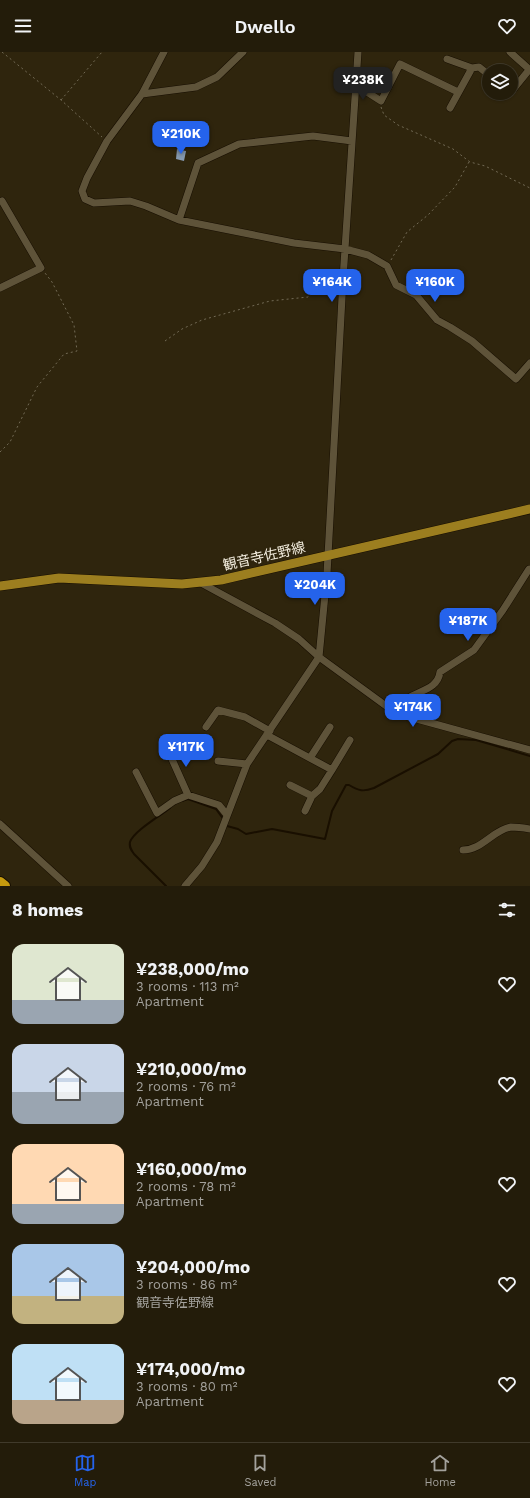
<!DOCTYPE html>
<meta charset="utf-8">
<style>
body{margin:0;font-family:"Work Sans","Noto Sans JP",sans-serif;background:#2f2918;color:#f1f3f6;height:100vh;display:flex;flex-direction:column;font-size:15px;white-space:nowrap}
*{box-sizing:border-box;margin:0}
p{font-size:13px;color:#a3a19c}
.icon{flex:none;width:22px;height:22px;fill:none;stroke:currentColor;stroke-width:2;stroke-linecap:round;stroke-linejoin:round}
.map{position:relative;height:834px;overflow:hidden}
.details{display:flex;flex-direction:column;background:#231c0a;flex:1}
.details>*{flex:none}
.controls{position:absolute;left:482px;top:12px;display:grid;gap:8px}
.controls a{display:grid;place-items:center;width:36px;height:36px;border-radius:50%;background:#231c0a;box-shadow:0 1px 3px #0004,0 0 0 1px #403a2b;font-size:20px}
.price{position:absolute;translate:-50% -34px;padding:0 9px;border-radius:8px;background:#2563eb;color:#fff;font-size:13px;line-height:26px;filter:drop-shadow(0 1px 2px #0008)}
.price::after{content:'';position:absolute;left:50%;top:24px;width:12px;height:9px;margin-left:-6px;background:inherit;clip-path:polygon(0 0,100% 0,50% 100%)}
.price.on{background:#222;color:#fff}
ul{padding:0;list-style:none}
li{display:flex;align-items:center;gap:12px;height:100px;padding:0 12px}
li span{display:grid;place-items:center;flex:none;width:112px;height:80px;border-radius:12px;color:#555}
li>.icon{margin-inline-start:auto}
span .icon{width:48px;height:48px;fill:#fffc;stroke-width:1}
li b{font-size:17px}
h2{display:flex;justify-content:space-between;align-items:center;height:48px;padding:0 12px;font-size:17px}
header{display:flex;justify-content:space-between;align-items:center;height:52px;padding:0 12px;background:#231c0a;font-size:18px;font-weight:600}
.menu{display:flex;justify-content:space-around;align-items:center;height:56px;border-top:1px solid #403a2b;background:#231c0a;font-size:11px;color:#a3a19c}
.menu a{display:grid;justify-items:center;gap:2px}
.menu .on{color:#2563eb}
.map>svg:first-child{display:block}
</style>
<header><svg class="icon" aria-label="menu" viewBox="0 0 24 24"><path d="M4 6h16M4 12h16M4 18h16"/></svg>Dwello<svg class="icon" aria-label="heart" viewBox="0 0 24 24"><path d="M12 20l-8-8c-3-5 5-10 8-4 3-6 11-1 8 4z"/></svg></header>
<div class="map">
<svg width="530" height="834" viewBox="0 0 530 834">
<rect width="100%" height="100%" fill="#2f250d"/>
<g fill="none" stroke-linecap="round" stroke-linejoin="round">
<path stroke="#190f00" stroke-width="2" d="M 182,749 L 188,747 L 216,757 L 224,768
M 226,772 L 227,774 L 238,777 L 246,782 L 272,777 L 325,787 L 332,759 L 346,733 L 349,733 C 359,739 363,740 374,736 L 438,702 L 452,689 L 458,687 L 476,688 L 530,704
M 166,834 L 134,802 C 131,798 129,795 130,790 C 134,779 160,764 170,756"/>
</g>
<path fill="#8599b0" d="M 177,97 L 186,99 L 184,109 L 176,107 Z"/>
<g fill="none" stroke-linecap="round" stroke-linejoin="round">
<defs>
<path id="minor" d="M 164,0 L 142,42 L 107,89 L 87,126 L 82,139 L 85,147 L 94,151 L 130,149 L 146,154 L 179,168 L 294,191 L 345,197 L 368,203 L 387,214 L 396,233 L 416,243 L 437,268 L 450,275 L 472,289 L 516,327 L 530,311
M 510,0 L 530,18
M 447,7 L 472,16
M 356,33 L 381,49 L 400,12 L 458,40
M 511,40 L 529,18
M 142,42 L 196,35 L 217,25 L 243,0
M 450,56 L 472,16 L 479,15 L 489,23
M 179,168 L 198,111 L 239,92 L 313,84 L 352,89
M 0,236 L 41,216 L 2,149
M 201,531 L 275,571 L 299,587 L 319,605 L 393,659 L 402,663 L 530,698
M 393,659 C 398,654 404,649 410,645 C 422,638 438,636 440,620 L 474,598 L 503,558 L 529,517 L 530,517
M 206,675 L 218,658 L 245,665 L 270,679
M 267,683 L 332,718 L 320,737 L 312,744 L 305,759
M 167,696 L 188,743
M 310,706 L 330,675
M 218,709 L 247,712
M 332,718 L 350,688
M 136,720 L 157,761 L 174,749 L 188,743 L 219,753 L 227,763
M 290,733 L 312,744
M 0,772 L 68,834
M 463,798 C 482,798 493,778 511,775 C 517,775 524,776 530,777
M 185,834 L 202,814 L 217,790 L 247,712 L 319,605 L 327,522 L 343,227 L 358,0"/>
<path id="major" d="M 0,534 L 59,526 L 182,532 L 221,528 L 530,457"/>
<path id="highway" d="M 0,830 L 5,834"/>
</defs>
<use href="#minor" stroke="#170e00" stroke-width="8"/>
<use href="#major" stroke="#170e00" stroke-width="10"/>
<use href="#highway" stroke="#170e00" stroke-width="12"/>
<path stroke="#726a55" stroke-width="1" stroke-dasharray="2 3" stroke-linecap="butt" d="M 2,0 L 61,48 L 102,85
M 61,48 L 102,0
M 381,55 L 384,63 L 398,73 L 453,97 L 470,110 L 485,114 L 530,136
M 391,208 L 407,180 L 428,163 L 455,135 L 469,110
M 165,289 L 182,277 L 202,268 L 270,249 L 308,245 L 323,231 L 336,228
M 0,400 L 10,390 L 37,335 L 64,302 L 77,299 L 74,273 L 52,230 L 45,221"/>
<use href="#minor" stroke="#5e5339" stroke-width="7"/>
<use href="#major" stroke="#9c7e1f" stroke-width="9"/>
<use href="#highway" stroke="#c69a0e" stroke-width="10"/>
</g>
<g text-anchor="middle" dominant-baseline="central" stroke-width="4" stroke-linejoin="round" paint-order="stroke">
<g font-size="14" fill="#f1ebdc" stroke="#2f250d">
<text transform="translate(264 504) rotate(-13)">観音寺佐野線</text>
</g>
</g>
</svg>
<div class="controls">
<a><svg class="icon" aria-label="layers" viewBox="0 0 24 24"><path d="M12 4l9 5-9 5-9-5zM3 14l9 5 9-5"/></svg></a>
</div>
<b class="price on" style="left:363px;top:49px">¥238K</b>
<b class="price" style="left:181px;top:103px">¥210K</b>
<b class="price" style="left:332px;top:251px">¥164K</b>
<b class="price" style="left:435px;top:251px">¥160K</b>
<b class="price" style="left:315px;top:554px">¥204K</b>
<b class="price" style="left:468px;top:590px">¥187K</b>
<b class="price" style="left:413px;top:676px">¥174K</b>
<b class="price" style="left:186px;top:716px">¥117K</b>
</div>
<section class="details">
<h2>8 homes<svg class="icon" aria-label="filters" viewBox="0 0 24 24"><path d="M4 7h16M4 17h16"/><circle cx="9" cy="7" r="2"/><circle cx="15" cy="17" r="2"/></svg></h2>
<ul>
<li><span style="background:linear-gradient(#dfe7d0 70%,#9aa5b1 0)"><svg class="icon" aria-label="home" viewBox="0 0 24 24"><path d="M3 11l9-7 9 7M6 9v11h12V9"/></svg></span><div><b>¥238,000/mo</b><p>3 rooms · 113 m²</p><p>Apartment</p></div><svg class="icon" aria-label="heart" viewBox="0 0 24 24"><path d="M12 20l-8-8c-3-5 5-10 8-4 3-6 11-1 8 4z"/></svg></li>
<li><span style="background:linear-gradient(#c9d6e8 60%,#9aa5b1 0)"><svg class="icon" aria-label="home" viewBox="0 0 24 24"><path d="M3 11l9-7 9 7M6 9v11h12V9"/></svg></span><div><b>¥210,000/mo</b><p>2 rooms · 76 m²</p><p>Apartment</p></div><svg class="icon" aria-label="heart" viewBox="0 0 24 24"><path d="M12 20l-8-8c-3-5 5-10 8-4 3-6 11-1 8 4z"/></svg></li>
<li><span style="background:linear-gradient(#ffd9b3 75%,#9aa5b1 0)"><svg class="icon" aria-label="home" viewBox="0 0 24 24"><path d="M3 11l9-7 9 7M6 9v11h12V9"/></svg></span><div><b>¥160,000/mo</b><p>2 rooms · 78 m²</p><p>Apartment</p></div><svg class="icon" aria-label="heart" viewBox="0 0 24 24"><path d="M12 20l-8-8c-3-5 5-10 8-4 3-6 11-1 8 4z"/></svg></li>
<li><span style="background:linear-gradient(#a9c7e8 65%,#c2b280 0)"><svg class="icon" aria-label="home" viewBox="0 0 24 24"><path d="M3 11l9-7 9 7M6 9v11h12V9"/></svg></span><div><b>¥204,000/mo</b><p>3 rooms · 86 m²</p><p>観音寺佐野線</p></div><svg class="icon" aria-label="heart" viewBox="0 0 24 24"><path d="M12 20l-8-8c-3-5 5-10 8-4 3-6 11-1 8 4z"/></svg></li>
<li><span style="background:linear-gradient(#bfe0f5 70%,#b9a48a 0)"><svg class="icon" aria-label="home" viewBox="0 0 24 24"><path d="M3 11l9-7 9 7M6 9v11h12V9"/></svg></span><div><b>¥174,000/mo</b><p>3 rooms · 80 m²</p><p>Apartment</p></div><svg class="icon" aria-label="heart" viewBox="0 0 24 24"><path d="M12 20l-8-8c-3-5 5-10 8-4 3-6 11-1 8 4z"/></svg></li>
</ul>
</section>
<nav class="menu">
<a class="on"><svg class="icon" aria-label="map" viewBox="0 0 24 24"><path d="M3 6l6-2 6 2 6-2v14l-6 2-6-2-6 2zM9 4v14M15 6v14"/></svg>Map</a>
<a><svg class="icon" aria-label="saved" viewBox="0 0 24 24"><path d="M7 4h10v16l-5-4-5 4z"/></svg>Saved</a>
<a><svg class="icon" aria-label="home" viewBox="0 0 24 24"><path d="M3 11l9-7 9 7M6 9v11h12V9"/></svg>Home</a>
</nav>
